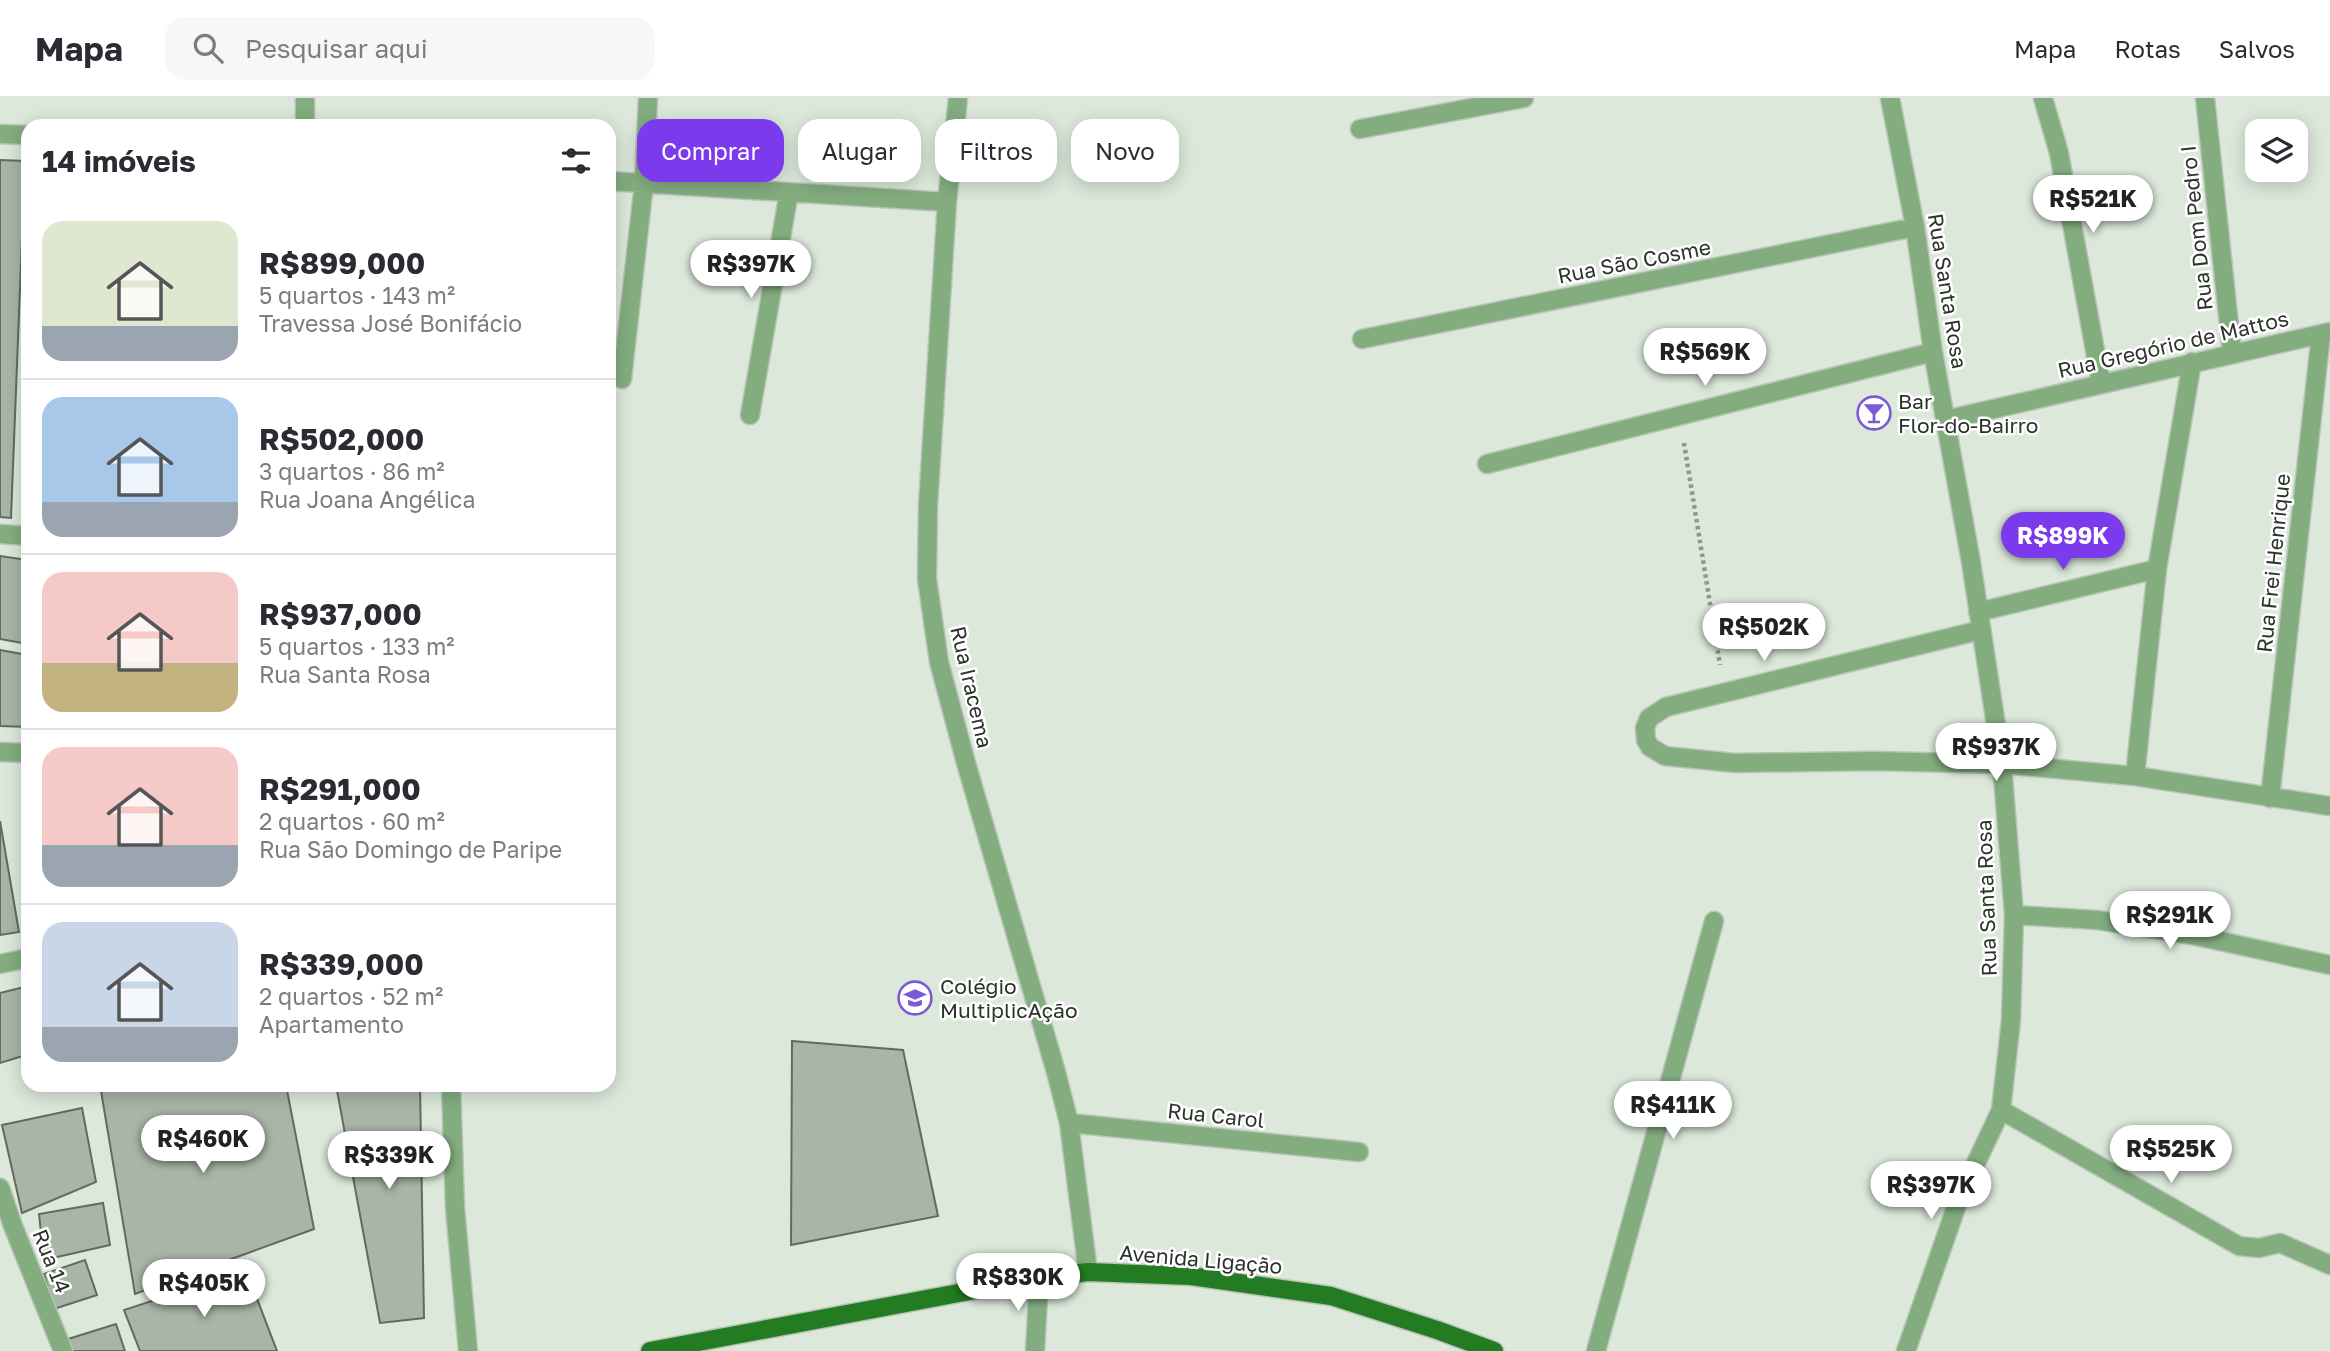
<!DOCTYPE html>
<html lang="pt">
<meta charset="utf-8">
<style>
body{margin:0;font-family:"Golos Text",sans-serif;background:#f7f7f7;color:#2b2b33;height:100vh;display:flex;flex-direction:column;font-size:26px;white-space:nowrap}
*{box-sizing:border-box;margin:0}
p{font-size:23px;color:#7c7c81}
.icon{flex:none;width:38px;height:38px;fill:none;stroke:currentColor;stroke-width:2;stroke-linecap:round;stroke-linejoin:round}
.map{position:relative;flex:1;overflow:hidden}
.details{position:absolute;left:21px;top:21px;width:595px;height:973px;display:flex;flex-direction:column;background:#fff;border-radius:21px;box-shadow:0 4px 18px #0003}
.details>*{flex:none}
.banner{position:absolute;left:637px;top:21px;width:665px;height:63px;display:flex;gap:14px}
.tools{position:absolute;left:2245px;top:21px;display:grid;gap:14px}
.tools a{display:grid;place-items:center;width:63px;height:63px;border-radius:14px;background:#fff;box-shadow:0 4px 18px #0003;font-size:35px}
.price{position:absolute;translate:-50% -60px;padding:0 16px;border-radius:24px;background:#fff;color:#222;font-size:23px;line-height:46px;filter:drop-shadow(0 2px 4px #0008)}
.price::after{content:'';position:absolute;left:50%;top:42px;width:21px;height:16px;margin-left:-10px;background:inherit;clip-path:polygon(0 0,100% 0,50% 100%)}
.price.active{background:#7c3aed;color:#fff}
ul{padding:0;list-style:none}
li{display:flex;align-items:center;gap:21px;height:175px;padding:0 21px}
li+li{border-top:2px solid #e1e1e2}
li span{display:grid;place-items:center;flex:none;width:196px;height:140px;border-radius:21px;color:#555}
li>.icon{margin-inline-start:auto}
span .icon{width:84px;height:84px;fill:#fffc;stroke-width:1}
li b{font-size:30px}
h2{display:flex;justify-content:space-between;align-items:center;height:84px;padding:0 21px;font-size:30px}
.tag{padding:0 24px;border-radius:21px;background:#fff;box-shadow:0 4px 18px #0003;font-size:24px;line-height:63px}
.tag.active{background:#7c3aed;color:#fff}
header{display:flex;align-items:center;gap:42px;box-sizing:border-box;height:98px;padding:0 35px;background:#fff;border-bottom:2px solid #e1e1e2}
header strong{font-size:33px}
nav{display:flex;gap:38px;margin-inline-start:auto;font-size:24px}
.search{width:490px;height:63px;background:#f7f7f7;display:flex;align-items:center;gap:18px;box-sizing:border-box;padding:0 24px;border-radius:21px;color:#7c7c81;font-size:26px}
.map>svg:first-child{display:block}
</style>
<header>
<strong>Mapa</strong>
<div class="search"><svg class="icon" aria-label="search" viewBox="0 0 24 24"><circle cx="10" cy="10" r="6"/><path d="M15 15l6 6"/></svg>Pesquisar aqui</div>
<nav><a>Mapa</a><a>Rotas</a><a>Salvos</a></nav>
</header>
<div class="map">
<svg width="2330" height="1253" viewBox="0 0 2330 1253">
<rect width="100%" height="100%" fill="#dbe8da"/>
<path fill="#a8b5a7" stroke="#616c5f" stroke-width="2" d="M 0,62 L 25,63 L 11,420 L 0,419 Z
M 0,458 L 28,462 L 28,546 L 0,541 Z
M 0,552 L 28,557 L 28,629 L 0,628 Z
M 0,723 L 19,834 L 0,837 Z
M 28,888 L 28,961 L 26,957 L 0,965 L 0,895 Z
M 792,943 L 903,952 L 938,1118 L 791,1147 Z
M 100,987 L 286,987 L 314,1131 L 135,1196 Z
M 336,987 L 420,987 L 424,1220 L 380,1225 Z
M 82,1010 L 96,1084 L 22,1115 L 2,1027 Z
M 103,1105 L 110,1147 L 44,1162 L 39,1116 Z
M 85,1162 L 97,1197 L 54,1211 L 44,1176 Z
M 246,1172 L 277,1253 L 140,1253 L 124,1212 Z
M 116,1226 L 125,1253 L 69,1253 L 65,1242 Z"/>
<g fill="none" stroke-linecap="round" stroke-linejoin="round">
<defs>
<path id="street" d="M 958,0 L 947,104 L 928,408 L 927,481 L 939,564 L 966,665 L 1056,974 L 1069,1025 L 1088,1174
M 1890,0 L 1915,129 L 1933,254 L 1971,464 L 2002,666 L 2014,817 L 2011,922 L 2001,1012 L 1959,1101 L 1906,1253
M 2043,0 L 2059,55 L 2101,285
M 2205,0 L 2232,255
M 305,28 L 305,0
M 1360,31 L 1524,0
M 0,36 L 28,37
M 609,83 L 947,104
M 1362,241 L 1915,129
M 622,281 L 644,85 L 648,0
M 750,317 L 789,94
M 1945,322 L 2330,234
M 1487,366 L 1933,254
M 0,436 L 28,438
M 1978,514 L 2157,471
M 1981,532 L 1666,609 L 1649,620 L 1645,630 L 1646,642 L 1650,649 L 1665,658 L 1735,665 L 1873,663 L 2002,666 L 2135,678 L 2330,708
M 0,654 L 28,655
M 2135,678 L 2157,471 L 2192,264
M 2270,700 L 2321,236
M 2014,817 L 2097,822 L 2192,837 L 2330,867
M 0,866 L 28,860
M 451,987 L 455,1110 L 468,1253
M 2001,1012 L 2239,1148 L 2259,1150 L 2280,1145 L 2330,1167
M 1069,1025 L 1359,1054
M 0,1090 L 13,1128 L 63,1253
M 1035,1253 L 1039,1180
M 1596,1253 L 1714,823"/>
<path id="primary" d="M 650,1253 L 1039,1180 L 1088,1174 L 1191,1178 L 1331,1198 L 1437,1232 L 1494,1253"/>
</defs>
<use href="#street" stroke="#b8c4b7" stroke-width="21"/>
<use href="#primary" stroke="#b8c4b7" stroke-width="21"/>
<path stroke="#8e988d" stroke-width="4.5" stroke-dasharray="3.5 3.5" stroke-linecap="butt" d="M 1684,345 L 1720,567"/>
<use href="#street" stroke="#83ad7f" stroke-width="18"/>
<use href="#primary" stroke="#237c21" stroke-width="18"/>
</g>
<defs>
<symbol id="bar-ring" viewBox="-11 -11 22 22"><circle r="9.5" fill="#fff" stroke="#7d5ad5" stroke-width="1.5"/><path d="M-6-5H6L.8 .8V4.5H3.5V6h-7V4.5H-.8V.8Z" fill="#7d5ad5"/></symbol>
<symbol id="school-ring" viewBox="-11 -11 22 22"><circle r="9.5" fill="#fff" stroke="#7d5ad5" stroke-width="1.5"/><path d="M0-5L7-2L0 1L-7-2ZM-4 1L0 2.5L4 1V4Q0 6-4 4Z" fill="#7d5ad5"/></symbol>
</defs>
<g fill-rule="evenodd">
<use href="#bar-ring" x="1855" y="296" width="38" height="38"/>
<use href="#school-ring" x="896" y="881" width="38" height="38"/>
</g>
<g text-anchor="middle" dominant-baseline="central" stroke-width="5" stroke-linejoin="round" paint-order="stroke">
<g font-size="21" fill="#2d322c" stroke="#fff">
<text transform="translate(2196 130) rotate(-96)">Rua Dom Pedro I</text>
<text transform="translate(1634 163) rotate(-11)">Rua São Cosme</text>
<text transform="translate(1948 193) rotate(81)">Rua Santa Rosa</text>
<text transform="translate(2173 246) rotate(-13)">Rua Gregório de Mattos</text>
<text transform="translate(2273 465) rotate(-84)">Rua Frei Henrique</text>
<text transform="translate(972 589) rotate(77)">Rua Iracema</text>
<text transform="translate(1986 800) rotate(-92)">Rua Santa Rosa</text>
<text transform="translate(1216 1017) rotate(6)">Rua Carol</text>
<text transform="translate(1201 1161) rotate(5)">Avenida Ligação</text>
<text transform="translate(52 1163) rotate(68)">Rua 14</text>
</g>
<g font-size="21" fill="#2d322c" stroke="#fff" text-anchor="start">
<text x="1898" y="303">Bar<tspan x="1898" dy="24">Flor-do-Bairro</tspan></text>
<text x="940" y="888">Colégio<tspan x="940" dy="24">MultiplicAção</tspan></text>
</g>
</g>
</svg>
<div class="tools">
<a><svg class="icon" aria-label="layers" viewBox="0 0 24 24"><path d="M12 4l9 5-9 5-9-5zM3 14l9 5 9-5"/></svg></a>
</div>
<b class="price" style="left:2093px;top:137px">R$521K</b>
<b class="price" style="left:751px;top:202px">R$397K</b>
<b class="price" style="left:1705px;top:290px">R$569K</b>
<b class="price active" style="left:2063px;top:474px">R$899K</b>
<b class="price" style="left:1764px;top:565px">R$502K</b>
<b class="price" style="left:1996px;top:685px">R$937K</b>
<b class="price" style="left:2170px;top:853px">R$291K</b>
<b class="price" style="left:1673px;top:1043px">R$411K</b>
<b class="price" style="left:203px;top:1077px">R$460K</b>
<b class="price" style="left:2171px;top:1087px">R$525K</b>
<b class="price" style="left:389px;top:1093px">R$339K</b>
<b class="price" style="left:1931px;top:1123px">R$397K</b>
<b class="price" style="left:1018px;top:1215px">R$830K</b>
<b class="price" style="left:204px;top:1221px">R$405K</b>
<div class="banner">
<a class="tag active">Comprar</a>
<a class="tag">Alugar</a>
<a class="tag">Filtros</a>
<a class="tag">Novo</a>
</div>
<section class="details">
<h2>14 imóveis<svg class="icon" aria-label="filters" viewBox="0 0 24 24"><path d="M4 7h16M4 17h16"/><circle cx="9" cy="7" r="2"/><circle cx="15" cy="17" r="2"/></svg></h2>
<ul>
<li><span style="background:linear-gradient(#dfe7d0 75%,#9aa5b1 0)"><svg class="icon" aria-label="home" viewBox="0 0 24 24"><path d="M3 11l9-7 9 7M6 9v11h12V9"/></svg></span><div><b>R$899,000</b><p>5 quartos · 143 m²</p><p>Travessa José Bonifácio</p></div></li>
<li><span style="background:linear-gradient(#a9c7e8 75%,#9aa5b1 0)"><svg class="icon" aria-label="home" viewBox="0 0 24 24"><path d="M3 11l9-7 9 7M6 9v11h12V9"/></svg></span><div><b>R$502,000</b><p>3 quartos · 86 m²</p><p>Rua Joana Angélica</p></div></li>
<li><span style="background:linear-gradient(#f6c9c9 65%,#c2b280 0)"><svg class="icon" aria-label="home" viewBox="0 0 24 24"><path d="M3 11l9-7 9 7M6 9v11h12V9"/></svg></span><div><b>R$937,000</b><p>5 quartos · 133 m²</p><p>Rua Santa Rosa</p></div></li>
<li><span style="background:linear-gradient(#f6c9c9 70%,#9aa5b1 0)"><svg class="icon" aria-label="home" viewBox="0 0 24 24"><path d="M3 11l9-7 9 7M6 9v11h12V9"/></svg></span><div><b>R$291,000</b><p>2 quartos · 60 m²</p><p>Rua São Domingo de Paripe</p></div></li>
<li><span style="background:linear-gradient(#c9d6e8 75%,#9aa5b1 0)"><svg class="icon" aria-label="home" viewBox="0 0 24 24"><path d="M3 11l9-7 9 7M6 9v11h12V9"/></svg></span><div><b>R$339,000</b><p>2 quartos · 52 m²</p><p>Apartamento</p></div></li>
</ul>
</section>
</div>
